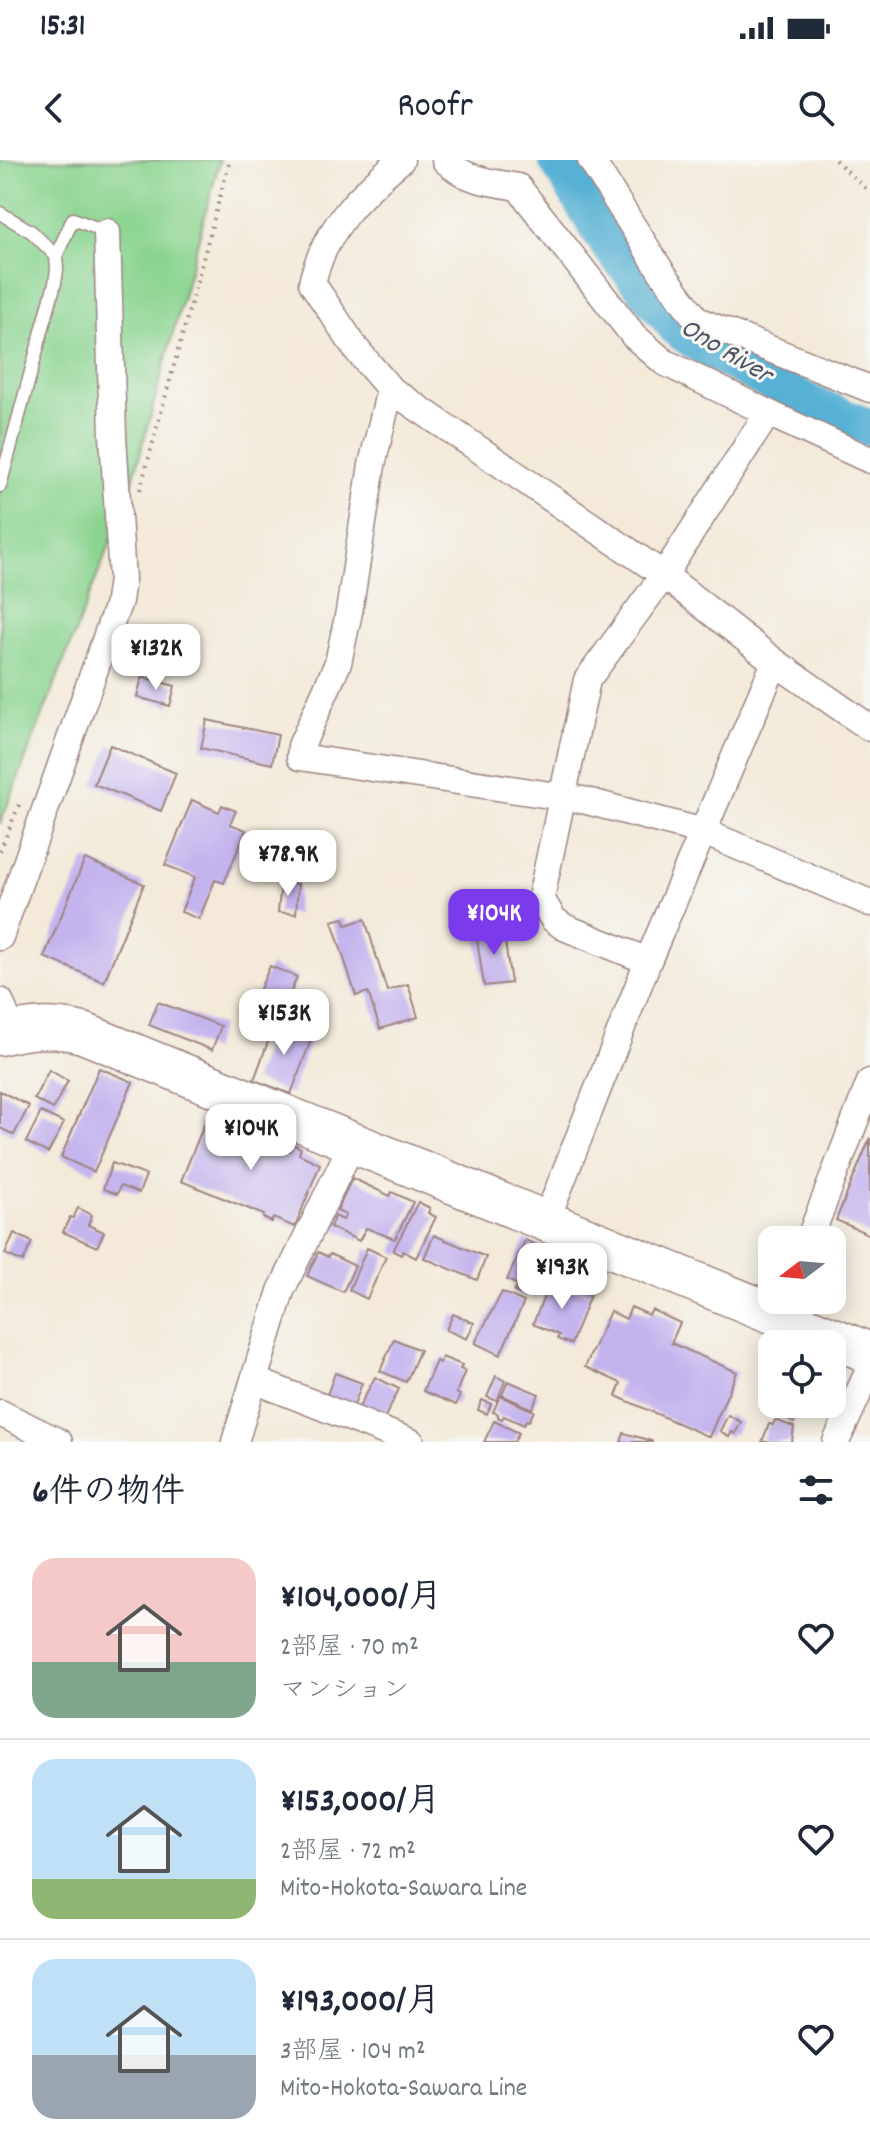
<!DOCTYPE html>
<html lang="ja">
<meta charset="utf-8">
<style>
body{margin:0;font-family:Dekko,"Klee One",sans-serif;background:#f2f2f3;color:#1f2937;height:100vh;display:flex;flex-direction:column;font-size:30px;white-space:nowrap}
*{box-sizing:border-box;margin:0}
p{font-size:26px;color:#747a83}
.icon{flex:none;width:44px;height:44px;fill:none;stroke:currentColor;stroke-width:2;stroke-linecap:round;stroke-linejoin:round}
.map{position:relative;height:1282px;overflow:hidden}
.panel{display:flex;flex-direction:column;background:#fff;flex:1}
.panel>*{flex:none}
.needle{width:52px;rotate:254deg}
.tools{position:absolute;left:758px;top:1066px;display:grid;gap:16px}
.tools a{display:grid;place-items:center;width:88px;height:88px;border-radius:16px;background:#fff;box-shadow:0 4px 20px #0003;font-size:40px}
.price{position:absolute;translate:-50% -68px;padding:0 18px;border-radius:16px;background:#fff;color:#222;font-size:26px;line-height:52px;filter:drop-shadow(0 2px 4px #0008)}
.price::after{content:'';position:absolute;left:50%;top:48px;width:24px;height:18px;margin-left:-12px;background:inherit;clip-path:polygon(0 0,100% 0,50% 100%)}
.price.on{background:#7c3aed;color:#fff}
ul{padding:0;list-style:none}
li{display:flex;align-items:center;gap:24px;height:200px;padding:0 32px}
li+li{border-top:2px solid #e0e1e3}
li span{display:grid;place-items:center;flex:none;width:224px;height:160px;border-radius:24px;color:#555}
li>.icon{margin-inline-start:auto}
span .icon{width:96px;height:96px;fill:#fffc;stroke-width:1}
li b{font-size:34px}
h2{display:flex;justify-content:space-between;align-items:center;height:96px;padding:0 32px;font-size:34px}
.status{display:flex;justify-content:space-between;align-items:center;height:56px;padding:0 40px;background:#fff;direction:ltr}
.status svg{height:22px;fill:currentColor}
header{display:flex;justify-content:space-between;align-items:center;height:104px;padding:0 32px;background:#fff;font-size:36px;font-weight:600}
.map>svg:first-child{display:block}
</style>
<div class="status"><b>15:31</b><svg viewBox="0 0 49 12"><path d="M0 12V9h3v3zM5 12V6h3v6zM10 12V3h3v9zM15 12V0h3v12zM26 1h20v11H26zM47 4h2v5h-2z"/></svg></div>
<header><svg class="icon" aria-label="back" viewBox="0 0 24 24"><path d="M15 5l-7 7 7 7"/></svg>Roofr<svg class="icon" aria-label="search" viewBox="0 0 24 24"><circle cx="10" cy="10" r="6"/><path d="M15 15l6 6"/></svg></header>
<div class="map">
<svg width="870" height="1282" viewBox="0 0 870 1282">
<rect width="100%" height="100%" fill="#f6f6f2"/>
<filter id="ink" filterUnits="userSpaceOnUse"><feTurbulence type="fractalNoise" baseFrequency=".0125" numOctaves="2"/><feDisplacementMap in="SourceGraphic" scale="16" xChannelSelector="R" yChannelSelector="G"/><feConvolveMatrix kernelMatrix="1 2 1 2 8 2 1 2 1" color-interpolation-filters="sRGB"/></filter>
<filter id="wash" filterUnits="userSpaceOnUse"><feTurbulence type="fractalNoise" baseFrequency=".006" numOctaves="4" result="noise"/><feDisplacementMap in="SourceGraphic" scale="32" xChannelSelector="R" yChannelSelector="G"/><feGaussianBlur stdDeviation="1.8" result="paint"/><feColorMatrix in="noise" values="0 0 0 0 0 0 0 0 0 0 0 0 0 0 0 0 0 1.4 0 .05"/><feComposite in="paint" operator="in"/></filter>
<g filter="url(#wash)">
<rect width="100%" height="100%" fill="#f3ead9"/>
<path fill="#8ad490" stroke="#6a7a5e" stroke-width="2" d="M 0,0 L 220,0 L 129,335 L 0,664 Z"/>
<g fill="none" stroke-linecap="round" stroke-linejoin="round">
<path stroke="#56b1d4" stroke-width="38" d="M 557,0 L 608,84 L 678,169 L 707,189 L 811,244 L 870,268"/>
</g>
<g id="blocks">
<path fill="#c4b4ee" d="M 142,517 L 175,526 L 170,546 L 137,537 Z
M 207,560 L 278,575 L 272,604 L 201,588 Z
M 110,585 L 176,613 L 161,651 L 94,624 Z
M 192,640 L 219,652 L 222,645 L 236,651 L 230,664 L 246,670 L 224,723 L 215,720 L 199,759 L 181,752 L 195,717 L 165,705 Z
M 85,699 L 144,724 L 104,822 L 44,797 Z
M 281,723 L 298,724 L 296,754 L 278,752 Z
M 344,758 L 346,765 L 365,759 L 387,831 L 408,824 L 418,857 L 380,869 L 368,832 L 356,836 L 332,761 Z
M 503,768 L 511,823 L 484,826 L 476,772 Z
M 270,806 L 297,817 L 284,849 L 256,838 Z
M 158,842 L 221,866 L 212,890 L 149,865 Z
M 276,860 L 313,874 L 291,934 L 254,920 Z
M 99,908 L 133,922 L 94,1012 L 61,997 Z
M 49,910 L 68,921 L 53,949 L 34,939 Z
M 0,931 L 29,946 L 14,975 L 0,968 Z
M 41,952 L 64,963 L 48,993 L 26,982 Z
M 207,957 L 290,991 L 293,984 L 301,988 L 299,994 L 320,1004 L 295,1067 L 273,1058 L 272,1062 L 263,1058 L 264,1055 L 181,1021 Z
M 870,978 L 870,1075 L 836,1060 Z
M 112,1003 L 146,1015 L 139,1033 L 120,1026 L 117,1034 L 103,1029 Z
M 352,1018 L 390,1036 L 392,1032 L 413,1042 L 395,1079 L 366,1068 L 359,1081 L 330,1067 L 335,1056 L 343,1060 L 346,1055 L 337,1051 Z
M 418,1042 L 430,1048 L 428,1053 L 436,1057 L 416,1098 L 403,1091 L 401,1095 L 393,1091 Z
M 78,1048 L 92,1055 L 88,1065 L 104,1072 L 97,1087 L 63,1072 L 70,1057 L 73,1058 Z
M 14,1073 L 32,1082 L 23,1102 L 5,1094 Z
M 434,1075 L 486,1097 L 477,1120 L 424,1098 Z
M 525,1080 L 557,1095 L 539,1134 L 529,1130 L 525,1136 L 514,1132 L 518,1125 L 507,1120 Z
M 367,1088 L 386,1097 L 367,1139 L 349,1130 Z
M 318,1092 L 328,1097 L 330,1094 L 355,1106 L 343,1132 L 307,1116 Z
M 562,1095 L 600,1109 L 591,1133 L 554,1119 Z
M 551,1119 L 590,1135 L 571,1184 L 557,1179 L 559,1175 L 533,1164 Z
M 502,1132 L 524,1142 L 500,1195 L 475,1183 Z
M 631,1147 L 649,1155 L 652,1150 L 680,1163 L 671,1183 L 737,1212 L 709,1277 L 616,1236 L 621,1223 L 585,1207 L 610,1151 L 626,1159 Z
M 453,1154 L 474,1163 L 467,1179 L 446,1170 Z
M 394,1179 L 420,1190 L 406,1222 L 380,1211 Z
M 442,1197 L 462,1205 L 460,1209 L 465,1211 L 456,1233 L 460,1235 L 456,1245 L 423,1231 L 436,1201 L 440,1203 Z
M 335,1213 L 362,1223 L 351,1253 L 324,1243 Z
M 496,1216 L 505,1221 L 497,1241 L 487,1237 Z
M 375,1217 L 399,1229 L 383,1261 L 358,1249 Z
M 508,1221 L 539,1234 L 532,1249 L 502,1235 Z
M 500,1236 L 534,1251 L 529,1261 L 526,1260 L 524,1265 L 504,1256 L 502,1259 L 498,1257 L 498,1254 L 493,1252 Z
M 482,1240 L 491,1244 L 487,1254 L 478,1250 Z
M 774,1244 L 800,1246 L 794,1263 L 770,1253 Z
M 728,1255 L 741,1262 L 735,1274 L 732,1272 L 729,1277 L 720,1271 Z
M 775,1260 L 794,1267 L 792,1282 L 762,1282 L 769,1264 L 773,1265 Z
M 494,1261 L 519,1273 L 514,1282 L 484,1282 Z
M 624,1273 L 652,1281 L 652,1282 L 621,1282 Z"/>
</g>
</g>
<g filter="url(#ink)">
<use href="#blocks" fill-opacity="0" stroke="#9e8482" stroke-width="2"/>
<g fill="none" stroke-linecap="round" stroke-linejoin="round">
<defs>
<path id="lane" d="M 0,53 L 32,72 L 56,96 L 73,59 L 107,72
M 0,326 L 55,123 L 57,110 L 56,96"/>
<path id="street" d="M 445,0 C 466,21 491,22 518,27 L 634,176 L 664,202 L 768,253
M 591,0 L 661,111 L 697,160 L 870,229
M 390,229 L 356,189 L 312,123 C 324,70 360,34 401,0
M 870,568 L 775,502 L 664,415 L 390,229 L 372,305 L 349,452 L 338,503 L 301,586 L 300,597 L 583,640 L 704,672 L 870,743
M 0,777 L 119,441 L 122,419 L 113,276 L 107,72
M 648,801 L 564,767 L 553,759 L 541,738 L 587,520 L 664,415 L 768,253 L 870,300
M 0,841 L 13,872
M 546,1061 L 648,801 L 775,502
M 809,1080 L 870,922
M 254,1220 L 411,1282
M 0,1253 L 59,1282
M 235,1282 L 281,1131 L 353,982
M 836,1282 L 870,1208"/>
<path id="primary" d="M 0,875 C 29,867 54,866 83,873 L 870,1193"/>
</defs>
<use href="#lane" stroke="#9e8482" stroke-width="15"/>
<use href="#street" stroke="#9e8482" stroke-width="29"/>
<use href="#primary" stroke="#9e8482" stroke-width="43"/>
<path stroke="#9e8482" stroke-width="4" stroke-dasharray="2 6" stroke-linecap="butt" d="M 835,0 L 870,32
M 140,330 L 230,0
M 0,691 L 21,640"/>
<use href="#lane" stroke="#fff" stroke-width="12"/>
<use href="#street" stroke="#fff" stroke-width="26"/>
<use href="#primary" stroke="#fff" stroke-width="40"/>
</g>
</g>
<g text-anchor="middle" dominant-baseline="central" stroke-width="6" stroke-linejoin="round" paint-order="stroke">
<g font-size="28" font-style="italic" fill="#4e5266" stroke="#f6f6f2">
<text transform="translate(725 193) rotate(31)">Ono River</text>
</g>
</g>
</svg>
<div class="tools">
<a><svg class="needle" viewBox="-14 -14 28 28"><path d="M0-13l5 13h-10z" fill="#e53935"/><path d="M0 13l5-13h-10z" fill="#747a83"/></svg></a>
<a><svg class="icon" aria-label="locate" viewBox="0 0 24 24"><circle cx="12" cy="12" r="6"/><path d="M12 2v4M12 18v4M2 12h4M18 12h4"/></svg></a>
</div>
<b class="price" style="left:156px;top:532px">¥132K</b>
<b class="price" style="left:288px;top:738px">¥78.9K</b>
<b class="price on" style="left:494px;top:797px">¥104K</b>
<b class="price" style="left:284px;top:897px">¥153K</b>
<b class="price" style="left:251px;top:1012px">¥104K</b>
<b class="price" style="left:562px;top:1151px">¥193K</b>
</div>
<section class="panel">
<h2>6件の物件<svg class="icon" aria-label="filters" viewBox="0 0 24 24"><path d="M4 7h16M4 17h16"/><circle cx="9" cy="7" r="2"/><circle cx="15" cy="17" r="2"/></svg></h2>
<ul>
<li><span style="background:linear-gradient(#f6c9c9 65%,#7fa58c 0)"><svg class="icon" aria-label="home" viewBox="0 0 24 24"><path d="M3 11l9-7 9 7M6 9v11h12V9"/></svg></span><div><b>¥104,000/月</b><p>2部屋 · 70 m²</p><p>マンション</p></div><svg class="icon" aria-label="heart" viewBox="0 0 24 24"><path d="M12 20l-8-8c-3-5 5-10 8-4 3-6 11-1 8 4z"/></svg></li>
<li><span style="background:linear-gradient(#bfe0f5 75%,#8fb573 0)"><svg class="icon" aria-label="home" viewBox="0 0 24 24"><path d="M3 11l9-7 9 7M6 9v11h12V9"/></svg></span><div><b>¥153,000/月</b><p>2部屋 · 72 m²</p><p>Mito-Hokota-Sawara Line</p></div><svg class="icon" aria-label="heart" viewBox="0 0 24 24"><path d="M12 20l-8-8c-3-5 5-10 8-4 3-6 11-1 8 4z"/></svg></li>
<li><span style="background:linear-gradient(#bfe0f5 60%,#9aa5b1 0)"><svg class="icon" aria-label="home" viewBox="0 0 24 24"><path d="M3 11l9-7 9 7M6 9v11h12V9"/></svg></span><div><b>¥193,000/月</b><p>3部屋 · 104 m²</p><p>Mito-Hokota-Sawara Line</p></div><svg class="icon" aria-label="heart" viewBox="0 0 24 24"><path d="M12 20l-8-8c-3-5 5-10 8-4 3-6 11-1 8 4z"/></svg></li>
</ul>
</section>
